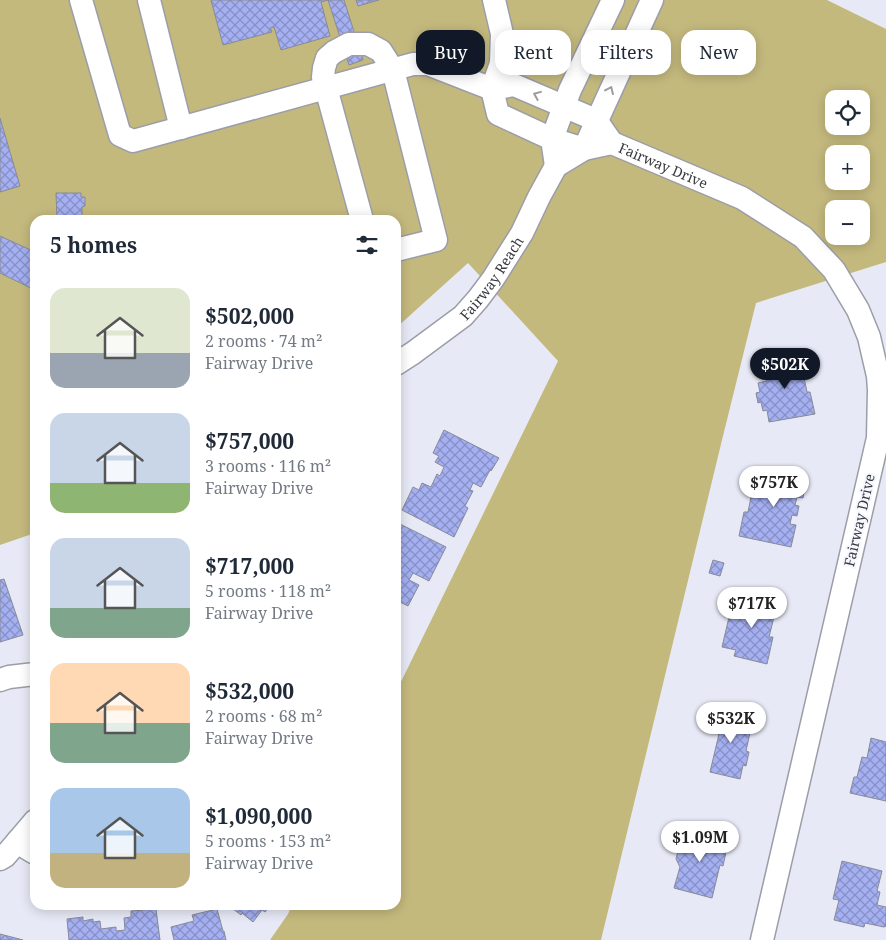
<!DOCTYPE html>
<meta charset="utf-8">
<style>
body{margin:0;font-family:"Noto Serif",serif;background:#f6f6f7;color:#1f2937;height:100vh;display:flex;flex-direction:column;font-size:19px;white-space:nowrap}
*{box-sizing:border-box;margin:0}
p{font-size:16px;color:#747a83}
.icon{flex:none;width:28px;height:28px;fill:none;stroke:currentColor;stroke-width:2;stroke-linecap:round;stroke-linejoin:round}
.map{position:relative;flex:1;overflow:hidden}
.sheet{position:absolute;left:30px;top:215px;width:371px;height:695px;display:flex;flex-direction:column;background:#fff;border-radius:15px;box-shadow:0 2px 12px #0003}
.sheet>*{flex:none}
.guide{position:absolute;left:416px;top:30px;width:394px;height:45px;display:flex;gap:10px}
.buttons{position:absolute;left:825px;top:90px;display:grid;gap:10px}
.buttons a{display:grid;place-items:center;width:45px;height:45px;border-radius:10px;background:#fff;box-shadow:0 2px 12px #0003;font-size:25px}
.price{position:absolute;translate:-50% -42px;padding:0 11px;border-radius:18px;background:#fff;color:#222;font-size:16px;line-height:32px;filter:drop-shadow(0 1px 2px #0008)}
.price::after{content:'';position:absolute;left:50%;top:30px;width:15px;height:11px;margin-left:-8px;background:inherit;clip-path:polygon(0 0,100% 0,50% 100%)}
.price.on{background:#111827;color:#fff}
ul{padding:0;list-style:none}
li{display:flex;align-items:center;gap:15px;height:125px;padding:0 20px}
li span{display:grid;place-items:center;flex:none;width:140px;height:100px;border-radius:15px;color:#555}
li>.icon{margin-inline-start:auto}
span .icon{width:60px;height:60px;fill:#fffc;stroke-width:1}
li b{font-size:21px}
h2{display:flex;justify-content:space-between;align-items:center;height:60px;padding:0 20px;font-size:21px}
.pill{padding:0 18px;border-radius:15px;background:#fff;box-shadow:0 2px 12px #0003;font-size:18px;line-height:45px}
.pill.on{background:#111827;color:#fff}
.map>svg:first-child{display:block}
</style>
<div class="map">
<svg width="886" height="940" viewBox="0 0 886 940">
<defs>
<pattern id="building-cross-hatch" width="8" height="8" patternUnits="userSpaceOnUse" patternTransform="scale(1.25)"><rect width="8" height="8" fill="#a4b0f2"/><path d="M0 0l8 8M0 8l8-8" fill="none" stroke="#8790c5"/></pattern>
</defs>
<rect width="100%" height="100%" fill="#e7eaf6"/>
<path fill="#c4b97d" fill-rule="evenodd" d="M 0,0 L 827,0 L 886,29 L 886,262 L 756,303 L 722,440 L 601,940 L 270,940 L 288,914 L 292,905 L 396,905 L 396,692 L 558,361 L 468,263 L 396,328 L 396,220 L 35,220 L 35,533 L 0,545 ZM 834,99 L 861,99 L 861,126 L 834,126 ZM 834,154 L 861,154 L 861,181 L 834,181 ZM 834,209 L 861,209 L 861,236 L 834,236 Z"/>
<path fill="url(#building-cross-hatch)" stroke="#888a95" d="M 211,0 L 328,0 L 321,2 L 330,36 L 281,50 L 274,27 L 270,28 L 272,32 L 223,45 Z
M 328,0 L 344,0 L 363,60 L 349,65 Z
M 356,0 L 379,0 L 358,6 Z
M 0,118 L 20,186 L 0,192 Z
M 56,193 L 81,193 L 81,197 L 85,197 L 85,206 L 82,207 L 82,220 L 57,220 Z
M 0,236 L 35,252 L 35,290 L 0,273 Z
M 799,353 L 807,392 L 810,392 L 815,414 L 769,422 L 767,410 L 763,411 L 761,402 L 758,403 L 756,393 L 760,392 L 758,383 L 767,381 L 765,367 L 770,366 L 769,359 Z
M 444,430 L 499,458 L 491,471 L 490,470 L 481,487 L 473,483 L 470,490 L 473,491 L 465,506 L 468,508 L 454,537 L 402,510 L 413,487 L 419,490 L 422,483 L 431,487 L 437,474 L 440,476 L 444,467 L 435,462 L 439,456 L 433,453 Z
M 771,468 L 807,476 L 803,498 L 797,497 L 795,505 L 799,506 L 797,516 L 792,515 L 790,524 L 796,525 L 791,547 L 739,536 L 744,512 L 748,512 L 753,487 L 760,483 L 761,475 L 769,477 Z
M 396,522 L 446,547 L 429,581 L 413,573 L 409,580 L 419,585 L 408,606 L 396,600 Z
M 713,560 L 724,563 L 720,576 L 709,573 Z
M 4,579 L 23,635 L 0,642 L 0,580 Z
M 744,593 L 778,601 L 769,637 L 773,637 L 767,664 L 734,656 L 736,650 L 722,647 L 730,613 L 737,615 L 739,605 L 741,605 Z
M 716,711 L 753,719 L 746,751 L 749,752 L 746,766 L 743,765 L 740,779 L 710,772 L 719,734 L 711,732 Z
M 871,738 L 886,742 L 886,801 L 850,793 L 854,777 L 857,777 L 862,757 L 867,758 Z
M 697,831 L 727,838 L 723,852 L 726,852 L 723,866 L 720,865 L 712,898 L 674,888 L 680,867 L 676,859 L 680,843 L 688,837 L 692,838 L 693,832 L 696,833 Z
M 842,861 L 882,871 L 877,891 L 880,892 L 877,905 L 886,907 L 886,926 L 884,927 L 865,923 L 864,927 L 834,920 L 839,900 L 833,899 Z
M 228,905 L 271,905 L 265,912 L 262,910 L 253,922 L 242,913 L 241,915 Z
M 156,909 L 160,940 L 69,940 L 67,919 L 83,917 L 83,921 L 93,919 L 93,922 L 100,921 L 101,929 L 116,927 L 116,931 L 125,930 L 124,918 L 131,917 L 131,911 Z
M 217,909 L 223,931 L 224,931 L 226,940 L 174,940 L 171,927 L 194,921 L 192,915 Z
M 0,934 L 23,940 L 0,940 Z"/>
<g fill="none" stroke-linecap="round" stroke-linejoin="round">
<defs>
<g id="minor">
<path d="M 81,0 L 120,135 L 133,141 L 413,64 L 428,64 L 492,89 L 514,85 L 596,120 L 612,143 L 584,149 L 552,139 L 498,114 L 492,89 L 501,63 L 502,34 L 494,0"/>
<path d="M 149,0 L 181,128"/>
<path d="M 613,0 L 570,90 L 552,139 L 556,166 L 584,149 L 652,0"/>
<path id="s1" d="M 612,143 L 742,198 L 803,237 L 834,270 L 858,310 L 869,337 L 878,376 L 879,390 L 878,438 L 762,940"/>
<path d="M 362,220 L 323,77 L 324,68 L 327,58 L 334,52 L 349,44 L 368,44 L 381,51 L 393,70 L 436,240 L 396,250"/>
<path id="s2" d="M 396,364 L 413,353 L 463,316 L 478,299 L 493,279 L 522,233 L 539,197 L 556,166"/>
<path d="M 0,680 L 9,677 L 35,674"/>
<path d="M 18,841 L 25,847 L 35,853"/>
<path d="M 0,859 L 5,856 L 35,821"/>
</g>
</defs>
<use href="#minor" stroke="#9b9da8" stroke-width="25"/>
<use href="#minor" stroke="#fff" stroke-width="22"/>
</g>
<defs><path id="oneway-chevron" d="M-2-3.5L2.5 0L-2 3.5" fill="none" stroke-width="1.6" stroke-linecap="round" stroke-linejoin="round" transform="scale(1.25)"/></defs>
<g stroke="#9c9c9e">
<use href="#oneway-chevron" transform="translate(610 90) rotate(-65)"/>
<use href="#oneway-chevron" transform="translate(537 95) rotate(-158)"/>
</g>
<g text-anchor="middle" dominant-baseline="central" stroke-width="4" stroke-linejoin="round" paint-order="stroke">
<g font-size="14" fill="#38393e" stroke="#f5f7fe">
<text stroke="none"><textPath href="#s1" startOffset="56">Fairway Drive</textPath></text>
<text stroke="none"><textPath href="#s2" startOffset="130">Fairway Reach</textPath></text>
<text transform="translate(859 520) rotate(-77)">Fairway Drive</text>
</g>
</g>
</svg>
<div class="buttons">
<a><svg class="icon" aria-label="locate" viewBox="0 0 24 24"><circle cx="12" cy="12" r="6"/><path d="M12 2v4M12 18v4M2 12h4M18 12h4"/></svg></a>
<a>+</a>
<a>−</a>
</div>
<b class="price on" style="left:785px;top:390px">$502K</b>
<b class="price" style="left:774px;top:508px">$757K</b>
<b class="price" style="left:752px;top:629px">$717K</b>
<b class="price" style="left:731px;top:744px">$532K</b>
<b class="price" style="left:700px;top:863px">$1.09M</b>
<div class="guide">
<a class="pill on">Buy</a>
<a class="pill">Rent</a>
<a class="pill">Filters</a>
<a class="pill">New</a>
</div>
<section class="sheet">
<h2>5 homes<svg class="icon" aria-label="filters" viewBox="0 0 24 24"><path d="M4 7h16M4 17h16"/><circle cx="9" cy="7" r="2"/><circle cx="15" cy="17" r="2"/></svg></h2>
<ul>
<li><span style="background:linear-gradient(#dfe7d0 65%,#9aa5b1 0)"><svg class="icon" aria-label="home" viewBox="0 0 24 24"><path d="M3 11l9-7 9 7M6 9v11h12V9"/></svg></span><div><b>$502,000</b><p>2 rooms · 74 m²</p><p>Fairway Drive</p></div></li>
<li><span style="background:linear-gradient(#c9d6e8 70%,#8fb573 0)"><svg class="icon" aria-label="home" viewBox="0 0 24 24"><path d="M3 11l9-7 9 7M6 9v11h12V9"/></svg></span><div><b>$757,000</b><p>3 rooms · 116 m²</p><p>Fairway Drive</p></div></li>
<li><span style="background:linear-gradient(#c9d6e8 70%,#7fa58c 0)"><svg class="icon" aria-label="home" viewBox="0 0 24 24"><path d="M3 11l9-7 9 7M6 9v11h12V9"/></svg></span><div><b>$717,000</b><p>5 rooms · 118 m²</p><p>Fairway Drive</p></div></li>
<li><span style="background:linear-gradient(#ffd9b3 60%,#7fa58c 0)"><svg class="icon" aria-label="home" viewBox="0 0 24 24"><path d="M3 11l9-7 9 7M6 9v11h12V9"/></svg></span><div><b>$532,000</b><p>2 rooms · 68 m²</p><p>Fairway Drive</p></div></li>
<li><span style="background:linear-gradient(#a9c7e8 65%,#c2b280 0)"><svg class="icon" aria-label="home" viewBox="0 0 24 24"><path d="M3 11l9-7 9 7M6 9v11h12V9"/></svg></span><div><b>$1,090,000</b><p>5 rooms · 153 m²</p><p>Fairway Drive</p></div></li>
</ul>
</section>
</div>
